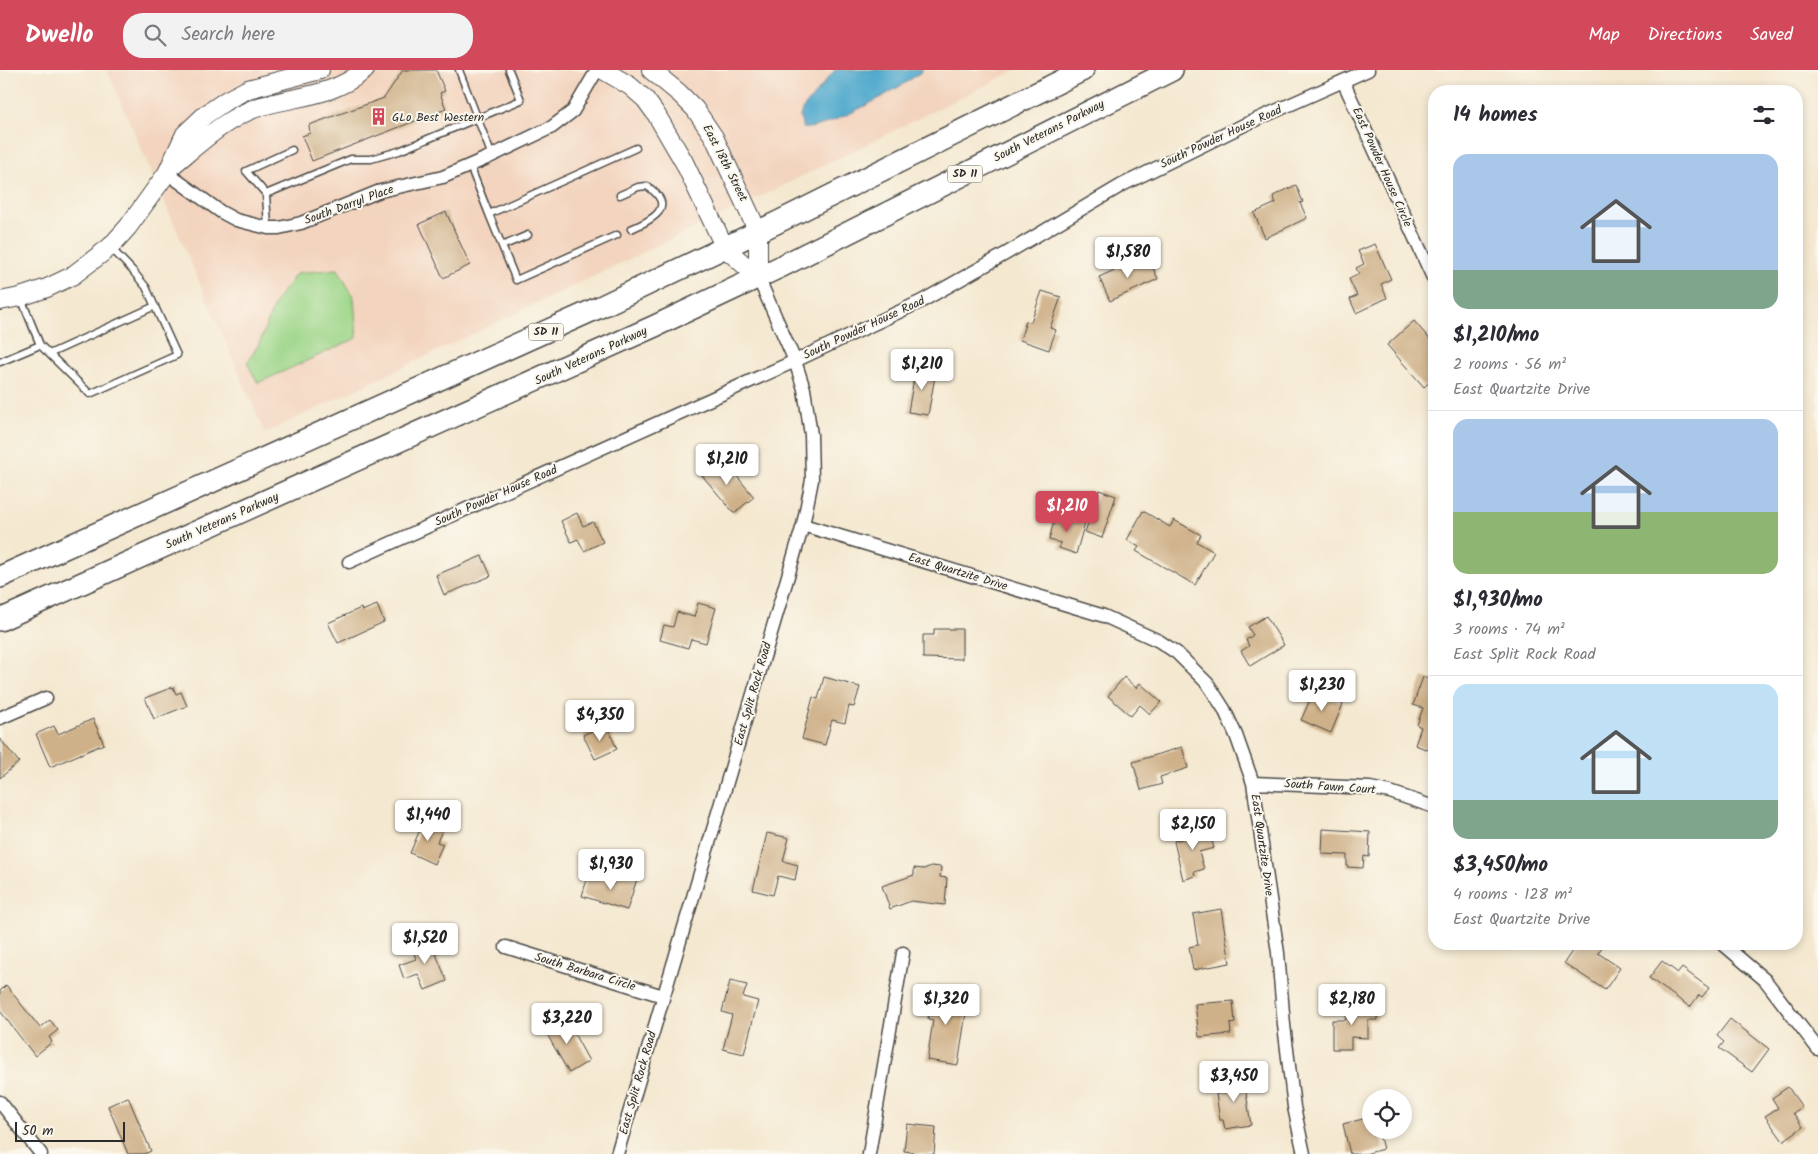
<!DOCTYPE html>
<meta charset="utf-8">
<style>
body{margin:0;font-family:Kalam,sans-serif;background:#f2f2f3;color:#2b2b33;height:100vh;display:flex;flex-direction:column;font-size:19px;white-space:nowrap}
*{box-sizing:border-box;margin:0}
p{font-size:16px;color:#7c7c81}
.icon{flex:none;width:28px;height:28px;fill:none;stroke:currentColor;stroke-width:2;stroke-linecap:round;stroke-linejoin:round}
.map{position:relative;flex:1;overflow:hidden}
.side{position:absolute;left:1428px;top:15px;width:375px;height:865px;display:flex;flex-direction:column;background:#fff;border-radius:20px;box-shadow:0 2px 8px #0003}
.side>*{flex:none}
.controls{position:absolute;left:1362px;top:1019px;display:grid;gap:10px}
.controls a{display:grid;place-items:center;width:50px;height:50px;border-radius:50%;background:#fff;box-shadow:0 2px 8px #0003;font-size:25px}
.scale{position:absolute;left:15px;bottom:12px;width:110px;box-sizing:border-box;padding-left:5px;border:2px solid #2b2b2b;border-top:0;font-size:14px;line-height:18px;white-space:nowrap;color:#2b2b2b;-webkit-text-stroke:4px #fbf7ec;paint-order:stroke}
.price{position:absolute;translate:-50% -42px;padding:0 11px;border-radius:5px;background:#fff;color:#222;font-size:16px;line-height:32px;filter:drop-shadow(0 1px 2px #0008)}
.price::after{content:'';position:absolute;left:50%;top:30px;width:15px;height:11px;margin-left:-8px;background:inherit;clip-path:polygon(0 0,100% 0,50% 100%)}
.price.on{background:#d1495b;color:#fff}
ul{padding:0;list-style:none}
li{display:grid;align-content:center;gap:10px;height:265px;padding:0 25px}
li+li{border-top:1px solid #e1e1e2}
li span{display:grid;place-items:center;height:155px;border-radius:15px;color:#555}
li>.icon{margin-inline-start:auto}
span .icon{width:90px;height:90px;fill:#fffc;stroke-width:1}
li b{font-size:21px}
h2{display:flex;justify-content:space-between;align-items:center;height:60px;padding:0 25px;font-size:21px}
header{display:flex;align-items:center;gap:30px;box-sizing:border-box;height:70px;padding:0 25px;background:#d1495b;color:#fff}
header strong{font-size:24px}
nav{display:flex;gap:28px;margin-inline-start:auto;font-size:18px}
.search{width:350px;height:45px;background:#f2f2f3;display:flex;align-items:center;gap:12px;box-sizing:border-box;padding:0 18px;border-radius:20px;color:#7c7c81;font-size:19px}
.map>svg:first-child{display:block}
</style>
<header>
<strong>Dwello</strong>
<div class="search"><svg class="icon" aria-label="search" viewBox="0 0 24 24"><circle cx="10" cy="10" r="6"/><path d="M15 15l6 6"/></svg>Search here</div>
<nav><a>Map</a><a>Directions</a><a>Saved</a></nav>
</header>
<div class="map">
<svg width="1818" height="1084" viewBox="0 0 1818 1084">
<rect width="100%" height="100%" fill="#fbf7ec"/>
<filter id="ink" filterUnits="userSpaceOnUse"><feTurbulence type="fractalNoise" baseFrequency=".02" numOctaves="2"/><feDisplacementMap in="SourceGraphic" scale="10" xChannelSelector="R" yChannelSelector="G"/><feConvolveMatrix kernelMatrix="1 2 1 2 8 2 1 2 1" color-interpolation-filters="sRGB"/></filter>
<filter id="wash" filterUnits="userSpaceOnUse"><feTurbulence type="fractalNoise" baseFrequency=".0096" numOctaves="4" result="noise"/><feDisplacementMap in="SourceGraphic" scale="20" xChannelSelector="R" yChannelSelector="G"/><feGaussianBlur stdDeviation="1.12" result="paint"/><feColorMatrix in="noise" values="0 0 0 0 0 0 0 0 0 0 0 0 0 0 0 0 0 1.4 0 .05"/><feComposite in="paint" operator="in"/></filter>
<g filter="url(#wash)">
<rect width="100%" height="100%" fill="#f4e8d0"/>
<path fill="#f3d4be" d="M 107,0 L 1016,0 L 770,122 L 265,363 Z"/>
<path fill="#9dd689" stroke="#64805a" d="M 338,199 L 354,228 L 357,268 L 258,313 L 247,293 L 259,274 L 276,231 L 297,203 Z"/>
<path fill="#4fa9cd" stroke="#3d6a7c" d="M 835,0 L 923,0 C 907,15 823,62 803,58 L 800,47 L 802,40 Z"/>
<g id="blocks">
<path fill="#cfb189" d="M 403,0 L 436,0 L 445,21 L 440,23 L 446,39 L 312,91 L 302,66 L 310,63 L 309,55 L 384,28 Z
M 1296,115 L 1303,132 L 1300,133 L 1307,148 L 1265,168 L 1254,143 L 1276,133 L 1273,126 Z
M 446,142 L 470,195 L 443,208 L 419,154 Z
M 1375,174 L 1391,209 L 1381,214 L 1387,228 L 1356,243 L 1350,229 L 1357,226 L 1349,209 L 1359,204 L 1356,198 L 1364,194 L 1358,181 Z
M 1149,189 L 1158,209 L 1110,231 L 1099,207 L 1132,192 L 1134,196 Z
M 1042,221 L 1061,227 L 1050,258 L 1056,260 L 1049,280 L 1020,270 L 1026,251 L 1031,252 Z
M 1414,251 L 1434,274 L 1434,308 L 1424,317 L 1387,275 Z
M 916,297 L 936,301 L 928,345 L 908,342 Z
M 715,390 L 726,402 L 730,398 L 754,427 L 734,443 L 700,403 Z
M 1099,420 L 1116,426 L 1102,468 L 1085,462 Z
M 1143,441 L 1170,457 L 1174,450 L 1201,465 L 1197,472 L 1214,482 L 1195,515 L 1136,481 L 1139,477 L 1127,470 Z
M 577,443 L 583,456 L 593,452 L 603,472 L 584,481 L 578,469 L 571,472 L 561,451 Z
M 1056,443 L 1085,452 L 1076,484 L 1059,478 L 1061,473 L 1049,470 Z
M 482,486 L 491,506 L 444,525 L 436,505 Z
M 698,533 L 716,538 L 706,573 L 691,569 L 688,578 L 660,570 L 664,555 L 673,557 L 677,542 L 694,547 Z
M 377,535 L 384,552 L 338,573 L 328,553 L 361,538 L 362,541 Z
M 1266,546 L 1284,575 L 1250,596 L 1241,581 L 1249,576 L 1246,570 L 1253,565 L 1248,557 Z
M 934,559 L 962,559 L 962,589 L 923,588 L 923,565 L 934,565 Z
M 824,607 L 860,617 L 854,637 L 849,636 L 845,653 L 832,650 L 825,675 L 802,669 L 813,627 L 818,629 Z
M 1124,607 L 1136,618 L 1140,613 L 1161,632 L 1150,644 L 1140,635 L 1131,646 L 1108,626 Z
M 1423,607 L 1434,611 L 1434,682 L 1415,675 L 1421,657 L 1417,655 L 1423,638 L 1413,635 Z
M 173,617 L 176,624 L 181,622 L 187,636 L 154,649 L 145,628 Z
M 1314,621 L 1343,634 L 1331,663 L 1301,650 Z
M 93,649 L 104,674 L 50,697 L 36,664 L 54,656 L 58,664 Z
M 606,654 L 617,679 L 595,689 L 583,665 Z
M 0,669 L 19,692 L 0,708 Z
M 1182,677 L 1188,698 L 1160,707 L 1162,714 L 1141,720 L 1133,692 Z
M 425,748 L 444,756 L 437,772 L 443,774 L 434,794 L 410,783 Z
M 1207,754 L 1214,778 L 1199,782 L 1204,799 L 1194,802 L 1195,806 L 1183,810 L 1174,771 L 1192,766 L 1190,758 Z
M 1323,759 L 1370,762 L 1369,787 L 1364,786 L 1363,798 L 1347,797 L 1347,785 L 1322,784 Z
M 767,763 L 789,768 L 783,791 L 798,795 L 795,810 L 778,806 L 773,825 L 753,820 Z
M 931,796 L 941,797 L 940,807 L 947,808 L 945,835 L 911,831 L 890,839 L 882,816 L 914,805 L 914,798 L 924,799 Z
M 617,802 L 637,809 L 627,840 L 582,826 L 588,806 L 613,814 Z
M 1221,839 L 1230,893 L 1193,900 L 1189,877 L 1198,875 L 1193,844 Z
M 429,867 L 447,911 L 425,920 L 418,904 L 404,909 L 399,895 L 416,889 L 411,875 Z
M 1577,874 L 1604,874 L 1598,883 L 1620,898 L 1605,920 L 1564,893 Z
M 1662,891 L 1678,903 L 1682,898 L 1709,918 L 1702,927 L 1699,925 L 1690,937 L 1649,908 Z
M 730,911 L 747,915 L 743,927 L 758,931 L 744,984 L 723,979 L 732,945 L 722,942 Z
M 6,915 L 40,958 L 50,950 L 58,960 L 49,967 L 52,972 L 35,986 L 0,941 L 0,921 Z
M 937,915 L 960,919 L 957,935 L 967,936 L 958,995 L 927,990 L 933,950 L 928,949 L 931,930 L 935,931 Z
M 1233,931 L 1235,953 L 1230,954 L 1231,964 L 1199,967 L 1195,934 Z
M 1346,936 L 1377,936 L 1377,950 L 1368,950 L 1368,968 L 1351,967 L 1351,979 L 1332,979 L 1332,950 L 1346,950 Z
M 565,947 L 589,991 L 569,1003 L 544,959 Z
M 1730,949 L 1769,979 L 1752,1002 L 1719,978 L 1724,972 L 1717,966 Z
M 1243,1003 L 1251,1055 L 1225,1059 L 1223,1050 L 1220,1050 L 1216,1024 L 1225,1023 L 1223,1006 Z
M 1788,1017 L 1802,1037 L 1793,1043 L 1803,1057 L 1783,1071 L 1765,1046 L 1778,1038 L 1772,1028 Z
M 128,1027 L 151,1081 L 144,1084 L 128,1084 L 108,1036 Z
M 1371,1047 L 1371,1060 L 1378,1060 L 1383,1079 L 1365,1084 L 1350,1084 L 1343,1054 Z
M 907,1054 L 936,1057 L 934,1084 L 912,1084 L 913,1082 L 904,1081 Z"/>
</g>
</g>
<g filter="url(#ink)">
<use href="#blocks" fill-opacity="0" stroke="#494744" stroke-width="1"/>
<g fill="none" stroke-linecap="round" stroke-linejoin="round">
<defs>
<path id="lane" d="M 459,0 L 492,86
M 470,96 L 489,144 L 636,78
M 266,124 L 351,89 L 371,89 L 399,81 L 521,30 L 509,0
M 620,125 L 638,117 L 647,116 C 678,137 652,150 631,159
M 489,144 L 502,176
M 268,158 L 266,124 L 246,101 L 292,80
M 528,165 L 502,176 L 516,210 L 617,165
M 21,228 L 40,275 L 90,324 L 177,285 L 146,217 L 132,200 L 110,177
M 49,284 L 155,236
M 0,292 L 40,275"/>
<path id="street" d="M 1343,11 L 1434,210
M 167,103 L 221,142 L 236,150 L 268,158 L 279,158 L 301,153 L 380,121 L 443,107 L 487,88 L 552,57 L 573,41 L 597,0
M 803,455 L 1104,546 L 1159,571 L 1177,583 L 1208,614 L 1224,639 L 1236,665 L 1253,713 L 1278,883 L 1284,955 L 1294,1037 L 1304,1084
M 349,492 L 795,291 L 922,231 L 1007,183 L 1122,115 L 1244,55 L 1368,0
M 0,648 L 46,628
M 1253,713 L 1370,718 L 1390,722 L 1434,737
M 1723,874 L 1765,910 L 1818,979
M 506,877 L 663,926
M 0,1032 L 41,1084
M 617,1084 L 803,455 L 812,410 L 811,365 L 804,319 L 795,291 L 758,207
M 869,1084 L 903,883"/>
<path id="secondary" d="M 603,0 L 630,16 L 645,29 L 656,44 L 684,92 L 725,178 L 758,207
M 651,0 L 679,23 L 695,39 L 714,67 L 758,162 L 758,207
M 173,95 C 200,73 228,46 262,36 C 301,25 331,27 365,0
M 0,231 L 20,227 L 47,218 L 72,206 L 110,177 L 128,157 L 167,103 L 185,64 L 205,45 L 227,30 L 248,19 L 320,0"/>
<path id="highway" d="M 0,507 L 600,237 L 776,153 L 1083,0
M 0,550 L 655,256 L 780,197 L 1172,0"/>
</defs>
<use href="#lane" stroke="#494744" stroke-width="9"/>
<use href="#street" stroke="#494744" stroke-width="15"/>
<use href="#secondary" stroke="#494744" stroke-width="20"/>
<use href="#highway" stroke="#494744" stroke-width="24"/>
<use href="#lane" stroke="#fff" stroke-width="6"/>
<use href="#street" stroke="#fff" stroke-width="12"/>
<use href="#secondary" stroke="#fff" stroke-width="18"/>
<use href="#highway" stroke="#fff" stroke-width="21"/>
</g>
</g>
<defs>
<symbol id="building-bare" viewBox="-9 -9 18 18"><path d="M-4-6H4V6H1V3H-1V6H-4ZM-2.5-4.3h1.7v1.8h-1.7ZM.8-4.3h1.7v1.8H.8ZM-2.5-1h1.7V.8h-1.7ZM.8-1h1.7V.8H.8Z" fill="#d1495b" stroke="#fbf7ec" stroke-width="2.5" paint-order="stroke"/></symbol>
</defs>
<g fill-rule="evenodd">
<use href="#building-bare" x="366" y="34" width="25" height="25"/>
</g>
<g text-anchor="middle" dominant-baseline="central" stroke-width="4" stroke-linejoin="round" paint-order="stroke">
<g fill="#fbf7ec" stroke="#696865" stroke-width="1">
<rect x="947.5" y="95.5" width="35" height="17" rx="4"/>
<rect x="528.5" y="253.5" width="35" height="17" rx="4"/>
</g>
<g font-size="11" font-weight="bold" fill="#2b2b2b">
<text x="965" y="104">SD 11</text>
<text x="546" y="262">SD 11</text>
</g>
<g font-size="12" fill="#2b2b2b" stroke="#fbf7ec" text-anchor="start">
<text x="392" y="47">GLo Best Western</text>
</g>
<g font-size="12" fill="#2b2b2b" stroke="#fbf7ec">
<text transform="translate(1049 61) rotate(-27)">South Veterans Parkway</text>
<text transform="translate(1221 67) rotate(-25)">South Powder House Road</text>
<text transform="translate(725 93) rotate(63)">East 18th Street</text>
<text transform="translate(1382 97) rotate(66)">East Powder House Circle</text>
<text transform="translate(349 135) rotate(-20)">South Darryl Place</text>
<text transform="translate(864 258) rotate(-25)">South Powder House Road</text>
<text transform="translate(591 286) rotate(-25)">South Veterans Parkway</text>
<text transform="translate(496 426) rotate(-24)">South Powder House Road</text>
<text transform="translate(222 451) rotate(-24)">South Veterans Parkway</text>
<text transform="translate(958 502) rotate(17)">East Quartzite Drive</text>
<text transform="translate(753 624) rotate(-74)">East Split Rock Road</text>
<text transform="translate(1330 717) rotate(4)">South Fawn Court</text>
<text transform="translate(1262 775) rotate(82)">East Quartzite Drive</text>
<text transform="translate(585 902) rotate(17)">South Barbara Circle</text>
<text transform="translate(638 1013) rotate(-74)">East Split Rock Road</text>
</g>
</g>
</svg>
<div class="controls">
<a><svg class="icon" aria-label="locate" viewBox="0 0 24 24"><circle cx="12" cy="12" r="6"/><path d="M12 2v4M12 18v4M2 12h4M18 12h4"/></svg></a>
</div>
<div class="scale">50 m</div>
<b class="price" style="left:1128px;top:209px">$1,580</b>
<b class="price" style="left:922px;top:321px">$1,210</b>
<b class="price" style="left:727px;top:416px">$1,210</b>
<b class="price on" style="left:1067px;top:463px">$1,210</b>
<b class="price" style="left:1322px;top:642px">$1,230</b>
<b class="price" style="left:600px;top:672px">$4,350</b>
<b class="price" style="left:428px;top:772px">$1,440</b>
<b class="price" style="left:1193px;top:781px">$2,150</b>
<b class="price" style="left:611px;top:821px">$1,930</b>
<b class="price" style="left:425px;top:895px">$1,520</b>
<b class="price" style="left:946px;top:956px">$1,320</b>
<b class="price" style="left:1352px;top:956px">$2,180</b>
<b class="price" style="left:567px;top:975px">$3,220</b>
<b class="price" style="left:1234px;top:1033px">$3,450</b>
<section class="side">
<h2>14 homes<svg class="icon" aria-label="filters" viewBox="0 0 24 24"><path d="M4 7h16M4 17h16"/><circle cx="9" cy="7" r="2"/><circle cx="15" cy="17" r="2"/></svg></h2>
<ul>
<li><span style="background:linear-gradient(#a9c7e8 75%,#7fa58c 0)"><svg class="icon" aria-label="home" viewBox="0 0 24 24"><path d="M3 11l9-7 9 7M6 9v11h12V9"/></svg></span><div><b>$1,210/mo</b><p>2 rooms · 56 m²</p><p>East Quartzite Drive</p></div></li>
<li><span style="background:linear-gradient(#a9c7e8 60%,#8fb573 0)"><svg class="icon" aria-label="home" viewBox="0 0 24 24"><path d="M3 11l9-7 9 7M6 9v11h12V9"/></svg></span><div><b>$1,930/mo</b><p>3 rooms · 74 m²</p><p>East Split Rock Road</p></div></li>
<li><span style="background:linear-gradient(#bfe0f5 75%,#7fa58c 0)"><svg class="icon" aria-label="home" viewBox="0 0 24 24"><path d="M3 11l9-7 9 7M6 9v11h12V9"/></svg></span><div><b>$3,450/mo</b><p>4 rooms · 128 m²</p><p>East Quartzite Drive</p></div></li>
</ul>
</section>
</div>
